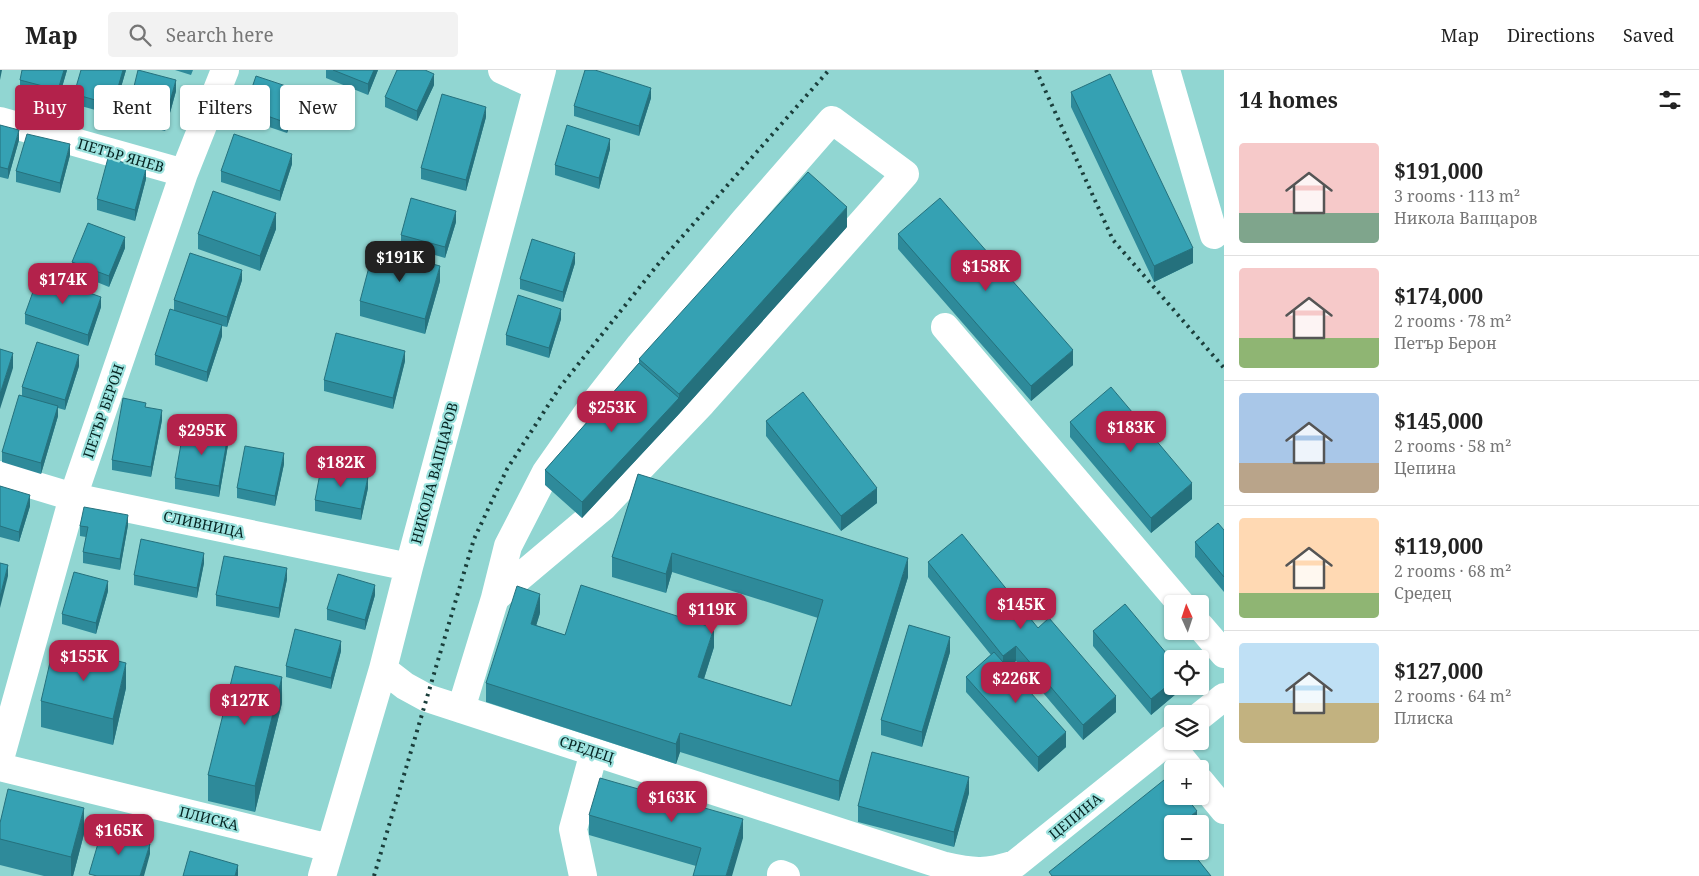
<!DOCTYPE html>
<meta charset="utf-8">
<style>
body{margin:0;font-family:"Noto Serif",serif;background:#f2f2f2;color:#222;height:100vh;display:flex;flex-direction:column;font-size:19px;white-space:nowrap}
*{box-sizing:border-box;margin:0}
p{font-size:16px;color:#767676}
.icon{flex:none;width:28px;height:28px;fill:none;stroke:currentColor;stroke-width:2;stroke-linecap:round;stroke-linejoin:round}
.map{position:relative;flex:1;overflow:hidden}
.drawer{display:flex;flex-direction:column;background:#fff;width:475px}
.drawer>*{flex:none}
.banner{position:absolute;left:15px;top:15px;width:475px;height:45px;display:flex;gap:10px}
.needle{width:32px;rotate:357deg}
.controls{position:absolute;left:1164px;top:525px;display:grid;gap:10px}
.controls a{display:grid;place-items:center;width:45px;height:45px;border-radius:5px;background:#fff;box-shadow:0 1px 4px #0004;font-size:25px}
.price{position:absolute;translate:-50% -42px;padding:0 11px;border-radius:10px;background:#b3224b;color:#fff;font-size:16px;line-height:32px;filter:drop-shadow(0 1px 2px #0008)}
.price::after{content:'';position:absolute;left:50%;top:30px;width:15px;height:11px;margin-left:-8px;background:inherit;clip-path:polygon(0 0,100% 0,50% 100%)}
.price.on{background:#222;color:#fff}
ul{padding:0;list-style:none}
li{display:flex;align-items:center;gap:15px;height:125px;padding:0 15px}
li+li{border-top:1px solid #e0e0e0}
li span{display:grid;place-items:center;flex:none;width:140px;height:100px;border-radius:5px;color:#555}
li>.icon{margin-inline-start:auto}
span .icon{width:60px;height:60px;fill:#fffc;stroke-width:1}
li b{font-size:21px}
h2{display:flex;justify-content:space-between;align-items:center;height:60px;padding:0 15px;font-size:21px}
.chip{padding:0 18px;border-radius:5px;background:#fff;box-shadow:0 1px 4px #0004;font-size:18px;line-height:45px}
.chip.on{background:#b3224b;color:#fff}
header{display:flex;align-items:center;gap:30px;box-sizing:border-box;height:70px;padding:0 25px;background:#fff;border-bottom:1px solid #e0e0e0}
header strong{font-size:24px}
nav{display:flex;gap:28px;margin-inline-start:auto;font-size:18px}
.search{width:350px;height:45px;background:#f2f2f2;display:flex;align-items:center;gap:12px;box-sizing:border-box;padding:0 18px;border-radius:5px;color:#767676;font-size:19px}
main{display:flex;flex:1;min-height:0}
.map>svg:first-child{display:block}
</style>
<header>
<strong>Map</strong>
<div class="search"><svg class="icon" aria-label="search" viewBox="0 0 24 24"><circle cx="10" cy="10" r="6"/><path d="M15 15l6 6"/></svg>Search here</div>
<nav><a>Map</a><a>Directions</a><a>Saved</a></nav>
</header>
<main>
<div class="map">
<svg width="1224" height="806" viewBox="0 0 1224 806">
<rect width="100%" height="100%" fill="#91d6d2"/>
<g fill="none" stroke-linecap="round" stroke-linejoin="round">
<path stroke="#fff" stroke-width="28" d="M 502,0 L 537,16
M 1166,0 L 1214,165
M 0,51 L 184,103
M 945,257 L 1181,534
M 0,405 L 73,427 L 409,497
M 1200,556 L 1224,584
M 383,599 L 405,616 L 427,628 L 945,796 C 975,803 986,803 1015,794 L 1172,668
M 461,639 L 495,528 L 603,437 L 702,333 L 905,104 L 832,50 L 744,151 L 640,275 L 593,335 L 546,402 L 508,476 L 495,528
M 1200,646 L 1224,627
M 1168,672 L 1190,699
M 0,689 L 73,427 L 184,103 L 225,0
M 0,697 L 330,778
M 1200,711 L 1224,740
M 781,804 L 786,806
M 322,806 L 383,599 L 409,497 L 542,0
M 583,806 L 573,759 L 594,682"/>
<path stroke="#1a3e3b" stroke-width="4" stroke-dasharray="2.5 5" stroke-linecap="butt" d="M 1036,0 L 1113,170 L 1224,298
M 374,806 L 474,469 L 507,399 L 560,317 L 659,193 L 829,0"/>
</g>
<path fill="#2e8a9a" d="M 67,0 L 58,31 L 20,20 L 20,10 Z
M 126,0 L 113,45 L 74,34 L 74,24 Z
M 175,0 L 193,0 L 191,5 Z
M 326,0 L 378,0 L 368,25 L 326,8 Z
M 434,15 L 417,51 L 385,37 L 385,27 Z
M 176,21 L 165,61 L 128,51 L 128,41 Z
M 1071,22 L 1193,193 L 1154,212 L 1071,37 Z
M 651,28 L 639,66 L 574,46 L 574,36 Z
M 298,31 L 287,63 L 245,49 L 245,38 Z
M 486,47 L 466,121 L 421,109 L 421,98 Z
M 0,55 L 19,70 L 8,109 L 0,107 Z
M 610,79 L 599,119 L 555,105 L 555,95 Z
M 70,85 L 60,123 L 16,112 L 16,101 Z
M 292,94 L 280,131 L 221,112 L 221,101 Z
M 146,109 L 135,151 L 97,140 L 97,129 Z
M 456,152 L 445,188 L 401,175 L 401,165 Z
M 847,157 L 679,344 L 582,448 L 545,415 L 545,400 L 639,293 L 639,289 Z
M 276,159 L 260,201 L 198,179 L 198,164 Z
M 898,164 L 1073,295 L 1031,331 L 898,179 Z
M 125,178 L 109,217 L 72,202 L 72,192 Z
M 575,193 L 563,232 L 520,219 L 520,209 Z
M 242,210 L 227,257 L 222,256 L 222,266 L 207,312 L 155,295 L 155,285 L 174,240 L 174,230 Z
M 440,211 L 425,264 L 360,246 L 360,231 Z
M 101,237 L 88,276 L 25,254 L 25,244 Z
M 561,249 L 549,288 L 506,275 L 506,265 Z
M 405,291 L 393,339 L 324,321 L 324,310 Z
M 79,296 L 65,340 L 58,338 L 58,346 L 41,404 L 2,392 L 2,382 L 22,326 L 22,317 Z
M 146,337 L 162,350 L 151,407 L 112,400 L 112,390 Z
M 766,351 L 877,433 L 841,461 L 766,366 Z
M 1070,352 L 1192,429 L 1151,463 L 1070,367 Z
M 228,375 L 219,427 L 175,419 L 175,408 Z
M 284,394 L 275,436 L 237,428 L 237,418 Z
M 638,404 L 908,507 L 839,731 L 680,682 L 676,694 L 486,632 L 486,613 L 540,543 L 536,555 L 565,565 L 714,577 L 704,609 L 791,636 L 818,548 L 672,502 L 666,523 L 612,507 L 612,487 Z
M 0,416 L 30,436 L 19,472 L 0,467 Z
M 368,418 L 361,450 L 315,441 L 315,430 Z
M 128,455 L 120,500 L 83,493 L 83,482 L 86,467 L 80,466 L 80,456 Z
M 1224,460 L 1224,522 L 1195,487 L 1195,472 Z
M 928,492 L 1038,558 L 1116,642 L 1083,670 L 1016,591 L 1008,597 L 1066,677 L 1038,702 L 966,622 L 966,607 L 991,585 L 928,507 Z
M 204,493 L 197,528 L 134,515 L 134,505 Z
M 287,509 L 279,548 L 216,536 L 216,525 Z
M 108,521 L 96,564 L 62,554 L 62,544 Z
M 375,525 L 365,560 L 327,550 L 327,539 Z
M 1093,561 L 1183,616 L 1183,618 L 1151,645 L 1093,576 Z
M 341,581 L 331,619 L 286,607 L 286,596 Z
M 950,582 L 922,677 L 881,665 L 881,650 Z
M 126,618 L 113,675 L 41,657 L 41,631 Z
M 282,633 L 255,742 L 208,731 L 208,705 Z
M 969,723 L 954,777 L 858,752 L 858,736 Z
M 589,745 L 743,768 L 696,796 L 589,765 Z
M 0,753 L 84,764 L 73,806 L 44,806 L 0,795 Z"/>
<path fill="#25717d" d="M 0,0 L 2,0 L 0,10 Z
M 64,0 L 67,0 L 58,31 L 58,20 Z
M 123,0 L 126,0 L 113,45 L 113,35 Z
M 374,0 L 378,0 L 368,25 L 368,14 Z
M 434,4 L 434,15 L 417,51 L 417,41 Z
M 176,10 L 176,21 L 165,61 L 165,50 Z
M 651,18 L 651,28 L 639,66 L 639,56 Z
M 298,20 L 298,31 L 287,63 L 287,53 Z
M 486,37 L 486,47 L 466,121 L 466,110 Z
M 19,60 L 19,70 L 8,109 L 8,99 Z
M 610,69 L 610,79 L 599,119 L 599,108 Z
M 70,74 L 70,85 L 60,123 L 60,113 Z
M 292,84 L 292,94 L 280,131 L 280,121 Z
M 146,99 L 146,109 L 135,151 L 135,140 Z
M 847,137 L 847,157 L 679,344 L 679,324 Z
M 456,141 L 456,152 L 445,188 L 445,177 Z
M 276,143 L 276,159 L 260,201 L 260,186 Z
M 125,167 L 125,178 L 109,217 L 109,206 Z
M 1193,178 L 1193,193 L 1154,212 L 1154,196 Z
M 575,183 L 575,193 L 563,232 L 563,222 Z
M 440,196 L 440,211 L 425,264 L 425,249 Z
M 242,200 L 242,210 L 227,257 L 227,247 Z
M 101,227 L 101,237 L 88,276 L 88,265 Z
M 561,239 L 561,249 L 549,288 L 549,278 Z
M 222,255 L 222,266 L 207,312 L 207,302 Z
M 1073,280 L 1073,295 L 1031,331 L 1031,316 Z
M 405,281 L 405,291 L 393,339 L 393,328 Z
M 13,283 L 13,298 L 0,339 L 0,324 Z
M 79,285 L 79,296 L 65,340 L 65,330 Z
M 679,328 L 679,344 L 582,448 L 582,432 Z
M 58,336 L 58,346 L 41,404 L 41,393 Z
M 162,340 L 162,350 L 151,407 L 151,397 Z
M 228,365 L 228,375 L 219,427 L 219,416 Z
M 284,383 L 284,394 L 275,436 L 275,426 Z
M 368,407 L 368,418 L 361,450 L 361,439 Z
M 1192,413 L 1192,429 L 1151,463 L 1151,448 Z
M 877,418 L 877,433 L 841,461 L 841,446 Z
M 30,425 L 30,436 L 19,472 L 19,462 Z
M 128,445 L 128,455 L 120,500 L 120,489 Z
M 204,483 L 204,493 L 197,528 L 197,518 Z
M 672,483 L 672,502 L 666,523 L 666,504 Z
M 908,488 L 908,507 L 839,731 L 839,711 Z
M 8,495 L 8,506 L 0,538 L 0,527 Z
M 287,498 L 287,509 L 279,548 L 279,538 Z
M 108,511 L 108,521 L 96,564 L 96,553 Z
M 375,515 L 375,525 L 365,560 L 365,550 Z
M 540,524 L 540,543 L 531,573 L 531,554 Z
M 714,558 L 714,577 L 698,627 L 698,607 Z
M 950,567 L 950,582 L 922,677 L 922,662 Z
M 341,571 L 341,581 L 331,619 L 331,608 Z
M 1016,576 L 1016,591 L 1003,601 L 1003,586 Z
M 126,593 L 126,618 L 113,675 L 113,649 Z
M 282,607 L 282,633 L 255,742 L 255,716 Z
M 1172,612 L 1172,616 L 1183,616 L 1183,618 L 1151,645 L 1151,629 Z
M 1116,626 L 1116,642 L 1083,670 L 1083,655 Z
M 1066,662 L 1066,677 L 1038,702 L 1038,687 Z
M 680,663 L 680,682 L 676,694 L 676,674 Z
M 969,707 L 969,723 L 954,777 L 954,762 Z
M 84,738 L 84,764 L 73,806 L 71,806 L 71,787 Z
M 1197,741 L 1197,754 L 1181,754 Z
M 743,749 L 743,768 L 732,806 L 726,806 Z
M 150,774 L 150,784 L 144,806 L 140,806 Z
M 238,795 L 238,806 L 235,806 Z"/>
<path fill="#35a1b3" stroke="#25717d" d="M 22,0 L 64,0 L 58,20 L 20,10 Z
M 81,0 L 123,0 L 113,35 L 74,24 Z
M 138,0 L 176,10 L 165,50 L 128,41 Z
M 333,0 L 374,0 L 368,14 Z
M 397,0 L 425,0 L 434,4 L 417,41 L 385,27 Z
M 585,0 L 595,0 L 651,18 L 639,56 L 574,36 Z
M 1110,4 L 1193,178 L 1154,196 L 1071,22 Z
M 256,6 L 298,20 L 287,53 L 245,38 Z
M 442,24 L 486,37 L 466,110 L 421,98 Z
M 0,55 L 19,60 L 8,99 L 0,97 Z
M 567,55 L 610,69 L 599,108 L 555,95 Z
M 27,64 L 70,74 L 60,113 L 16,101 Z
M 234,64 L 292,84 L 280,121 L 221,101 Z
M 108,88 L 146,99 L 135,140 L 97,129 Z
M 808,102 L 847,137 L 679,324 L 639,289 Z
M 213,121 L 276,143 L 260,186 L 198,164 Z
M 411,128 L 456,141 L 445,177 L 401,165 Z
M 940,128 L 1073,280 L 1031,316 L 898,164 Z
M 88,153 L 125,167 L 109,206 L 72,192 Z
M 532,169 L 575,183 L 563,222 L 520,209 Z
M 374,178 L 440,196 L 425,249 L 360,231 Z
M 190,183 L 242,200 L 227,247 L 174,230 Z
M 39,205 L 101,227 L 88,265 L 25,244 Z
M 518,225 L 561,239 L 549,278 L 506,265 Z
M 170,239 L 222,255 L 207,302 L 155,285 Z
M 336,263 L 405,281 L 393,328 L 324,310 Z
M 37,272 L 79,285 L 65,330 L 22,317 Z
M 0,279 L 13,283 L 0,324 Z
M 639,293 L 679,328 L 582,432 L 545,400 Z
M 1111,317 L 1192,413 L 1151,448 L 1070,352 Z
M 803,322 L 877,418 L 841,446 L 766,351 Z
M 19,325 L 58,336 L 41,393 L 2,382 Z
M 123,328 L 146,333 L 145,337 L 162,340 L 151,397 L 112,390 Z
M 184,357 L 228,365 L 219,416 L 175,408 Z
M 245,376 L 284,383 L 275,426 L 237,418 Z
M 321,398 L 368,407 L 361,439 L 315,430 Z
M 638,404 L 908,488 L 839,711 L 680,663 L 676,674 L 486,613 L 517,516 L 540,524 L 531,554 L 565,565 L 581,515 L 714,558 L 698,607 L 791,636 L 823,530 L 672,483 L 666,504 L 612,487 Z
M 0,416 L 30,425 L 19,462 L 0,456 Z
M 84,437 L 128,445 L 120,489 L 83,482 L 88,457 L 80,456 Z
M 1218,453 L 1224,460 L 1224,507 L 1195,472 Z
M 962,464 L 1038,558 L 1049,548 L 1116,626 L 1083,655 L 1016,576 L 1003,586 L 928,492 Z
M 141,469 L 204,483 L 197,518 L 134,505 Z
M 224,486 L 287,498 L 279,538 L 216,525 Z
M 0,493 L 8,495 L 0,527 Z
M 74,502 L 108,511 L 96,553 L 62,544 Z
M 338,504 L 375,515 L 365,550 L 327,539 Z
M 1125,534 L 1172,590 L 1172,612 L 1151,629 L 1093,561 Z
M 909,555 L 950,567 L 922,662 L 881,650 Z
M 295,559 L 341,571 L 331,608 L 286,596 Z
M 54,575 L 126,593 L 113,649 L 41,631 Z
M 994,582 L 1066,662 L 1038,687 L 966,607 Z
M 235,596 L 282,607 L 255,716 L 208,705 Z
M 872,682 L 969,707 L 954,762 L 858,736 Z
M 1169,706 L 1172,710 L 1172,726 L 1185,726 L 1197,741 L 1181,754 L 1172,754 L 1172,781 L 1191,781 L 1211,806 L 1052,806 L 1049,802 Z
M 600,708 L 743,749 L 726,806 L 693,806 L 701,778 L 589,745 Z
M 8,719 L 84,738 L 71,787 L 0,769 L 0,753 Z
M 102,760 L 150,774 L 140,806 L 97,806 L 89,804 Z
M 190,781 L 238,795 L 235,806 L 183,806 Z"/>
<g text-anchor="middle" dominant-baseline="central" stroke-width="4.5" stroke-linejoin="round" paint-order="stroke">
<g font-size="14" fill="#052321" stroke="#9de3df">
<text transform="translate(121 85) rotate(16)">ПЕТЪР ЯНЕВ</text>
<text transform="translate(103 341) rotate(-71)">ПЕТЪР БЕРОН</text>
<text transform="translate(434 403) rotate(-75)">НИКОЛА ВАПЦАРОВ</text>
<text transform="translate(204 454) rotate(12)">СЛИВНИЦА</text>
<text transform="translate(587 679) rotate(18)">СРЕДЕЦ</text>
<text transform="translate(1075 746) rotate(-39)">ЦЕПИНА</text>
<text transform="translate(209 748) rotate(14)">ПЛИСКА</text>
</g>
</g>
</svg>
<div class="controls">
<a><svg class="needle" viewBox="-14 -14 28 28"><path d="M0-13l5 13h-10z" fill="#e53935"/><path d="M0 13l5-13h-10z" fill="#767676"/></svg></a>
<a><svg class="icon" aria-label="locate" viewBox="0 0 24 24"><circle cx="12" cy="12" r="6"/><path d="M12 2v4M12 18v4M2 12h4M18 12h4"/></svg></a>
<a><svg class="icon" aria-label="layers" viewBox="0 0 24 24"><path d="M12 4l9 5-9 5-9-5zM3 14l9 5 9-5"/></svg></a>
<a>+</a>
<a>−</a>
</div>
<b class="price on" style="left:400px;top:213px">$191K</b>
<b class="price" style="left:986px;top:222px">$158K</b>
<b class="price" style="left:63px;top:235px">$174K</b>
<b class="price" style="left:612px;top:363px">$253K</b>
<b class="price" style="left:1131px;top:383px">$183K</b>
<b class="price" style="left:202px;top:386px">$295K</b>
<b class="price" style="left:341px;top:418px">$182K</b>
<b class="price" style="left:1021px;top:560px">$145K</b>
<b class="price" style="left:712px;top:565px">$119K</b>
<b class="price" style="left:84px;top:612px">$155K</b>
<b class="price" style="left:1016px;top:634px">$226K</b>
<b class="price" style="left:245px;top:656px">$127K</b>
<b class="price" style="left:672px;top:753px">$163K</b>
<b class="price" style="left:119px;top:786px">$165K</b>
<div class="banner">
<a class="chip on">Buy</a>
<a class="chip">Rent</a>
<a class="chip">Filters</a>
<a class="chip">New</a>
</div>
</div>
<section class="drawer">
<h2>14 homes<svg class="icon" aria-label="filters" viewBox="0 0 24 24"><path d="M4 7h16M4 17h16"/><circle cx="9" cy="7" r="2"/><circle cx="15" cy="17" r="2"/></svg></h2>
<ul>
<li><span style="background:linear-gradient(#f6c9c9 70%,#7fa58c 0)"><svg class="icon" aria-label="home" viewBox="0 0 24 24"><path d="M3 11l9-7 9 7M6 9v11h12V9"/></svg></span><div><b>$191,000</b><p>3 rooms · 113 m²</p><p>Никола Вапцаров</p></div></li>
<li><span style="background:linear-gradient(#f6c9c9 70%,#8fb573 0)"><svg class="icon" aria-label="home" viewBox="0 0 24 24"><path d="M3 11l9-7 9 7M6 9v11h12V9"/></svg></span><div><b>$174,000</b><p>2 rooms · 78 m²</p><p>Петър Берон</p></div></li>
<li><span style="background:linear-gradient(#a9c7e8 70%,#b9a48a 0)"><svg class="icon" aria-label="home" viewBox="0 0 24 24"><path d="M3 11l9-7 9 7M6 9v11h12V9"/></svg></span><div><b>$145,000</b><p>2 rooms · 58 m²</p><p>Цепина</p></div></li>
<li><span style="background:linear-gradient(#ffd9b3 75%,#8fb573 0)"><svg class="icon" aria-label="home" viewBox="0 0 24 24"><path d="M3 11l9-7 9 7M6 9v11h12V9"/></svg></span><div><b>$119,000</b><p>2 rooms · 68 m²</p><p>Средец</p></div></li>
<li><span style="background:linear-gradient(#bfe0f5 60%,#c2b280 0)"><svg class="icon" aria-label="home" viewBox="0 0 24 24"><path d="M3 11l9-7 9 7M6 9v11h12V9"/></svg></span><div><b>$127,000</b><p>2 rooms · 64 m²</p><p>Плиска</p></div></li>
</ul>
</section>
</main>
